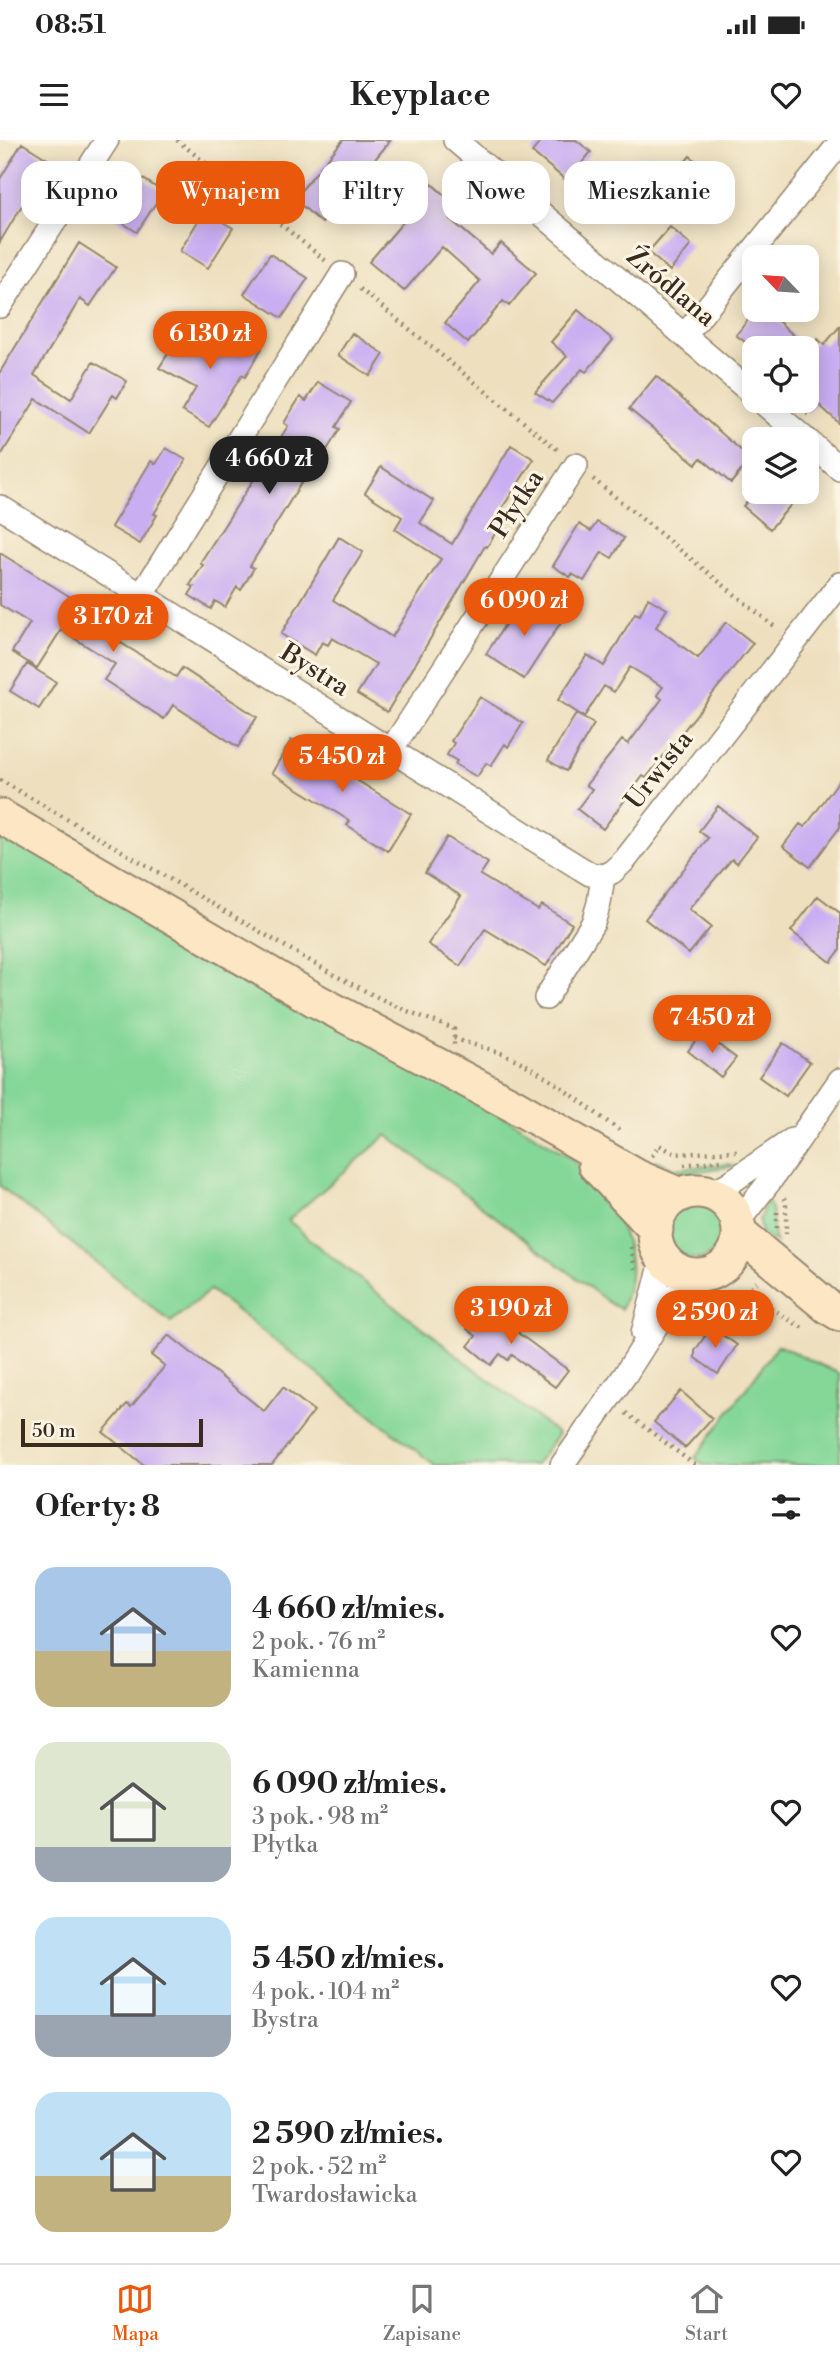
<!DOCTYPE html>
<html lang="pl">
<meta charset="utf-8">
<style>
body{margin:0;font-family:"Libre Bodoni",serif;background:#f6f6f6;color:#222;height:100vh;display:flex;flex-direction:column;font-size:26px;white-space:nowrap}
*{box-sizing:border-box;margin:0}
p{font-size:23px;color:#767676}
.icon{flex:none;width:38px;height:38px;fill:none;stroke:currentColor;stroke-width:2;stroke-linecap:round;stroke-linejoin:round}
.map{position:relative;height:1325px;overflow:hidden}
.sheet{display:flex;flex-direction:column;background:#fff;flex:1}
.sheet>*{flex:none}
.banner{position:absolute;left:21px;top:21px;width:798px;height:63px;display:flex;gap:14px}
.needle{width:46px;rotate:295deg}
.buttons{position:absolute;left:742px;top:105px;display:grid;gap:14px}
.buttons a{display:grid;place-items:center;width:77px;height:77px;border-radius:14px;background:#fff;box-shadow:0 4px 18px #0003;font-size:35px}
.scale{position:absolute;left:21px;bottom:18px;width:182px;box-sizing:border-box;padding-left:7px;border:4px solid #3b2a1e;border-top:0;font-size:19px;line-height:24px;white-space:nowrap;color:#3b2a1e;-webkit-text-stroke:5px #fcf5e5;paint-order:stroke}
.price{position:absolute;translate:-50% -60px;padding:0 16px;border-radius:24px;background:#ea580c;color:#fff;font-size:23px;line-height:46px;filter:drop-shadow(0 2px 4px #0008)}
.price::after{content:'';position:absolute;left:50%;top:42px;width:21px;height:16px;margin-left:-10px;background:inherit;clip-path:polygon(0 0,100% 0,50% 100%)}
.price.current{background:#222;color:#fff}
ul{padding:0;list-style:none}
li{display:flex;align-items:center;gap:21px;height:175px;padding:0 35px}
li span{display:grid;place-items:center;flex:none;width:196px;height:140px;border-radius:21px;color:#555}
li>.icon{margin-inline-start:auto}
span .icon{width:84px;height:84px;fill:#fffc;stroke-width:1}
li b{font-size:30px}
h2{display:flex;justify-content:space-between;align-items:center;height:84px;padding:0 35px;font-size:30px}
.chip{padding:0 24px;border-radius:21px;background:#fff;box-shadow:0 4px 18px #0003;font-size:24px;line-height:63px}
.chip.current{background:#ea580c;color:#fff}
.status{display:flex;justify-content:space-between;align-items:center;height:49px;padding:0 35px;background:#fff;direction:ltr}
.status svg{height:19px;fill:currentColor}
header{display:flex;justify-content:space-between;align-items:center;height:91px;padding:0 35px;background:#fff;font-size:32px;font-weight:700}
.tab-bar{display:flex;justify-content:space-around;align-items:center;height:98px;border-top:2px solid #e0e0e0;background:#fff;font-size:19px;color:#767676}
.tab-bar a{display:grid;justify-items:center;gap:4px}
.tab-bar .current{color:#ea580c}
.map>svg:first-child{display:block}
</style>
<div class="status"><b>08:51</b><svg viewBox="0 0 49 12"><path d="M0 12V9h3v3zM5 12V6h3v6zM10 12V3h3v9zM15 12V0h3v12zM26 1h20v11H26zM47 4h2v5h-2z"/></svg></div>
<header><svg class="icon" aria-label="menu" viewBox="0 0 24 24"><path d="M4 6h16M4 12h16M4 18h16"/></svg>Keyplace<svg class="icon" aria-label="heart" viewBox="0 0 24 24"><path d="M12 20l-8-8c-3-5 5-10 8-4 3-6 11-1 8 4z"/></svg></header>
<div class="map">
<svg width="840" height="1325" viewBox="0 0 840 1325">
<rect width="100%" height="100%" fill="#fcf5e5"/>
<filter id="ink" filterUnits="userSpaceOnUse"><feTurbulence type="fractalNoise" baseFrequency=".0143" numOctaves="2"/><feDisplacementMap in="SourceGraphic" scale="14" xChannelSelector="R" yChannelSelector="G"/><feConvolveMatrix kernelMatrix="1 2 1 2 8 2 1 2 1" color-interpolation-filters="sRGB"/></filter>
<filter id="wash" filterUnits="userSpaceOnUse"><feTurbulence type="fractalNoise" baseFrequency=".00686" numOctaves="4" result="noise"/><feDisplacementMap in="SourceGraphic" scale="28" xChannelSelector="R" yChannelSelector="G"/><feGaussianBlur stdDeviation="1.57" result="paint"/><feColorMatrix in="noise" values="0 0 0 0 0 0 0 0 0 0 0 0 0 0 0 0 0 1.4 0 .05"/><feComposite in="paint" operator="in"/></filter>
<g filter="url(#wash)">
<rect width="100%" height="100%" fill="#eee0bf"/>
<path fill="#85d798" stroke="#60805b" stroke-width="2" d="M 0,692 L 517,984 L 568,1016 L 610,1054 L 608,1059 C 620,1084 635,1115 629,1143 C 628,1152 624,1161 621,1169 L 611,1164 L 387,995 L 288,1080 L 320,1108 L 558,1294 L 535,1325 L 435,1325 L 210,1150 L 171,1182 L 0,1046 Z
M 657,1020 L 675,1029 L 727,1024 L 735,1026 L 672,1035 L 650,1029 Z
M 767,1060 C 777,1073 769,1089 776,1103 L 761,1094 L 759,1080 Z
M667 1091a28 28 0 1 1 56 0a28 28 0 1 1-56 0Z
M 778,1205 L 840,1234 L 840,1325 L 704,1325 L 695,1318 Z"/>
<g id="blocks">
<path fill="#c9aef2" d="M 343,0 L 391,0 L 322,83 L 294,59 Z
M 542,0 L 576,0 L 591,12 L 567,41 L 532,12 Z
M 22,3 L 49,20 L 0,102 L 0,39 Z
M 690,16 L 705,29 L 678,61 L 662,48 Z
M 127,28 L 163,52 L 137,92 L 101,69 Z
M 432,44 L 459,68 L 450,79 L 491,114 L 501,103 L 536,133 L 509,166 L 503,161 L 468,203 L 445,183 L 480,141 L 442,107 L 404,151 L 369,122 L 404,81 L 389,68 L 402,53 L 407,57 L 413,50 L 421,57 Z
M 204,71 L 233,88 L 208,128 L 180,111 Z
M 670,87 L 691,105 L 670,131 L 648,112 Z
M 79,103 L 116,127 L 90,166 L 80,159 L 34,235 L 71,259 L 93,222 L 127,241 L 117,258 L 113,255 L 89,293 L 36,259 L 0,317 L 0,232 Z
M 270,114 L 308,138 L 282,178 L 244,154 Z
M 578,170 L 613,200 L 586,232 L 582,229 L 552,263 L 535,252 L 567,216 L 551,202 Z
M 756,170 L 785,170 L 777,180 L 807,208 L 753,208 L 736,195 Z
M 840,186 L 840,284 L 817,263 L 807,274 L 807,211 L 818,199 L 824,205 Z
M 228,187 L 262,208 L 245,237 L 242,235 L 209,287 L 182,271 L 196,248 L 159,228 L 181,193 L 213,213 Z
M 352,193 L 384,214 L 370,236 L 338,215 Z
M 656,236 L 751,319 L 731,343 L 701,318 L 696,324 L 629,269 Z
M 318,242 L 351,262 L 336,287 L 340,289 L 315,329 L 311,327 L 250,426 L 254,428 L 241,450 L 237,447 L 225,467 L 215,461 L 211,469 L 189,455 L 194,447 L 190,445 L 203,425 L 200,423 L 288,286 L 284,283 L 300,257 L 306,261 Z
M 511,305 L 534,319 L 499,373 L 505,377 L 487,407 L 485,406 L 387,572 L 357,554 L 376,524 L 332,498 L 328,505 L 322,502 L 315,515 L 281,494 L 339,397 L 363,412 L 333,460 L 392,497 L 441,419 L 395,389 L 402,377 L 365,353 L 381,327 L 434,361 L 420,383 L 452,404 Z
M 166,308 L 186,320 L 154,374 L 157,375 L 140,404 L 111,387 L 151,321 L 156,324 Z
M 755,352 L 802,352 L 770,389 L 743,366 Z
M 597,382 L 624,398 L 612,418 L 602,412 L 584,441 L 572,434 L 570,437 L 553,426 L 579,384 L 591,391 Z
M 0,413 L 114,484 L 108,495 L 176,537 L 182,528 L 257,577 L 238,607 L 173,565 L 164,579 L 104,540 L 115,524 L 61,490 L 37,528 L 12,512 L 30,483 L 0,465 Z
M 523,457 L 561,482 L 524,539 L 486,514 Z
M 648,458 L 667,469 L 656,487 L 698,518 L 726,482 L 753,503 L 646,638 L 643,636 L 603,689 L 577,669 L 592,649 L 586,645 L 622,600 L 628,604 L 662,559 L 657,555 L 663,547 L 630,527 L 614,552 L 604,546 L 584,577 L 558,560 L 587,515 L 604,526 L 635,473 L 640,475 Z
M 27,524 L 56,542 L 39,569 L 10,551 Z
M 480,557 L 523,583 L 508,607 L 505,604 L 491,626 L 486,623 L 477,637 L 455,624 L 457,621 L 447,615 L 454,603 L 451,601 Z
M 576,574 L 594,584 L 566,631 L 548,620 Z
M 291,600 L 315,615 L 318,611 L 341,625 L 339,629 L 411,674 L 388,711 L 347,685 L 350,681 L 272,633 Z
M 840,639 L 840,687 L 810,727 L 783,706 L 800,684 L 805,687 Z
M 718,666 L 757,697 L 737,723 L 732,719 L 689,769 L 711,787 L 689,814 L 645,779 L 708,698 L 699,691 Z
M 447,697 L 488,723 L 480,735 L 538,770 L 542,765 L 572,784 L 546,826 L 485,789 L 460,826 L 428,804 L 461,756 L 425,733 Z
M 818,756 L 840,773 L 840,810 L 831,822 L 791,791 Z
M 702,892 L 736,918 L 721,937 L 688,911 Z
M 783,903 L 810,922 L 786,956 L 759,937 Z
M 486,1165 L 520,1191 L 518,1193 L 568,1230 L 555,1247 L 512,1215 L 508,1220 L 500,1214 L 491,1225 L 468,1206 L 476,1196 L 467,1189 Z
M 711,1187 L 737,1205 L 718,1234 L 695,1218 L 695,1211 Z
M 169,1195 L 264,1271 L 283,1247 L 314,1271 L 272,1325 L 144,1325 L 103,1292 L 127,1264 L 131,1267 L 165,1226 L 151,1215 Z
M 681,1251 L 712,1278 L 685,1308 L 654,1282 Z"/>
</g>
</g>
<g filter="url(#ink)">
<use href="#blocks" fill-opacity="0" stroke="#94856e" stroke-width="2"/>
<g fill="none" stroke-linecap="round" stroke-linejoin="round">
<defs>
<path id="street" d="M 455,0 L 754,255
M 0,166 L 107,0
M 685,195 L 840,3
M 761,261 L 805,299
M 807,300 L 840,329
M 0,367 L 580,728 L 590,734 L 603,736
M 141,456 L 342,134
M 391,610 L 576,325
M 546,858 L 593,783 L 599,763 L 603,736 L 612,732 L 625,720 L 840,444
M 710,1053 L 728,1044 L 792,1000
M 737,1083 L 770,1041 L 840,940
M 643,1193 L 663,1118
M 562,1325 L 625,1235 L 689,1134"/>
<path id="secondary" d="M 0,676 L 315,860 L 513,965 L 638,1037 L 680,1055
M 595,1025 L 656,1090
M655 1093a42 42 0 1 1 84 0a42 42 0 1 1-84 0Z
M 739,1093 L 828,1167 L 840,1174"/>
</defs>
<use href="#street" stroke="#94856e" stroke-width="26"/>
<use href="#secondary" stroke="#94856e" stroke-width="37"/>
<path stroke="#94856e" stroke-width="4.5" stroke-dasharray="2 5" stroke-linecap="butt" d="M 177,0 L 326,121
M 360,149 L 559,311
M 593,339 L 776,488
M 0,640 L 336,836 L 397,867 L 454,889 L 454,905
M 454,898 C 471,905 489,908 506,915 C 548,933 582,964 619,990
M 652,1016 L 659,1005 L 676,1014 L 737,1011
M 684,1025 L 721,1020
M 784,1058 L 786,1063 L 786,1094
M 777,1088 L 777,1069
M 631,1107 L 635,1129
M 747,1153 L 804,1189
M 699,1162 L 709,1157 L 747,1153 L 757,1142
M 626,1273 L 695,1325"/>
<use href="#street" stroke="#fff" stroke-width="23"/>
<use href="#secondary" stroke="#fce6c4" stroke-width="33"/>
</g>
</g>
<g text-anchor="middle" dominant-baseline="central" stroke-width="6" stroke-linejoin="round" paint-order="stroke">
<g font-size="26" fill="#3b2a1e" stroke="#fcf5e5">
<text transform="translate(671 147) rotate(40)">Źródlana</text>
<text transform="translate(517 364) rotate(-57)">Płytka</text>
<text transform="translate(315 530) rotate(32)">Bystra</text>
<text transform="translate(659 630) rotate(-52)">Urwista</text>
</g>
</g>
</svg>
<div class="buttons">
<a><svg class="needle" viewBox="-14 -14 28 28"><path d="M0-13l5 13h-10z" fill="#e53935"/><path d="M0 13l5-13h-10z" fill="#767676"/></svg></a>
<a><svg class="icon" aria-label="locate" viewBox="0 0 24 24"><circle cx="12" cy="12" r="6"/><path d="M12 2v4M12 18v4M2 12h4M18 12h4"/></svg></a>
<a><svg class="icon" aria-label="layers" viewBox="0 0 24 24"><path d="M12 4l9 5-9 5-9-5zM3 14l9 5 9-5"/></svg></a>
</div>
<div class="scale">50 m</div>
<b class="price" style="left:210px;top:231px">6 130 zł</b>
<b class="price current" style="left:269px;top:356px">4 660 zł</b>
<b class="price" style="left:524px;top:498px">6 090 zł</b>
<b class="price" style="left:113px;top:514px">3 170 zł</b>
<b class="price" style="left:342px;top:654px">5 450 zł</b>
<b class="price" style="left:712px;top:915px">7 450 zł</b>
<b class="price" style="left:511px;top:1206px">3 190 zł</b>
<b class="price" style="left:715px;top:1210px">2 590 zł</b>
<div class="banner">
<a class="chip">Kupno</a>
<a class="chip current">Wynajem</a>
<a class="chip">Filtry</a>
<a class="chip">Nowe</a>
<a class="chip">Mieszkanie</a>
</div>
</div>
<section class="sheet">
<h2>Oferty: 8<svg class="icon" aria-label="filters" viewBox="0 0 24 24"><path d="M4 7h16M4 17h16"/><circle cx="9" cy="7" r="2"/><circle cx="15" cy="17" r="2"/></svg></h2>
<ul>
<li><span style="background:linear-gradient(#a9c7e8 60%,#c2b280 0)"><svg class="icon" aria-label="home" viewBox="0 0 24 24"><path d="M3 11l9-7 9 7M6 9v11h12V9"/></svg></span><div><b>4 660 zł/mies.</b><p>2 pok. · 76 m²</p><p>Kamienna</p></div><svg class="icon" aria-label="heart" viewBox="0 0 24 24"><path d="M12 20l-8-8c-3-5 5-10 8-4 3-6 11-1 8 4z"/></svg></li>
<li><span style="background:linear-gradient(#dfe7d0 75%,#9aa5b1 0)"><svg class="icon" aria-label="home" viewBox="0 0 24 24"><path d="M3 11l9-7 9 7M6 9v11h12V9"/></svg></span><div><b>6 090 zł/mies.</b><p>3 pok. · 98 m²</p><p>Płytka</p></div><svg class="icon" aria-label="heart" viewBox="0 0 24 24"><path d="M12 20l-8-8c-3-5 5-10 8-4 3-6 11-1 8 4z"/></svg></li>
<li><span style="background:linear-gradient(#bfe0f5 70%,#9aa5b1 0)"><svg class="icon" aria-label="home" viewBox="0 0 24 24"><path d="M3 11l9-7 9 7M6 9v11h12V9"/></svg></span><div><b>5 450 zł/mies.</b><p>4 pok. · 104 m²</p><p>Bystra</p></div><svg class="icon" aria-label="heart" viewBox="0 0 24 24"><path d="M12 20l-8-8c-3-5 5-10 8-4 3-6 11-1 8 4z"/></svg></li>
<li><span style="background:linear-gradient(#bfe0f5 60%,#c2b280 0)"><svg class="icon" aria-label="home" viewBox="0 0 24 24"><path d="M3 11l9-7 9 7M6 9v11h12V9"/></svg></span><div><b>2 590 zł/mies.</b><p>2 pok. · 52 m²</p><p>Twardosławicka</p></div><svg class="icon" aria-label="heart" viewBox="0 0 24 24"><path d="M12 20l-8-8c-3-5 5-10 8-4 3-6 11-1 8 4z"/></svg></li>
</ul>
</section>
<nav class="tab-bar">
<a class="current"><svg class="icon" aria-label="map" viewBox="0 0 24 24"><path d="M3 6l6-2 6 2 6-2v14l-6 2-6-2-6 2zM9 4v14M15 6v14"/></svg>Mapa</a>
<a><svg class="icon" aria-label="saved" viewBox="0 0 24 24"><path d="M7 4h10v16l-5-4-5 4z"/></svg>Zapisane</a>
<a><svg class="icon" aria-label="home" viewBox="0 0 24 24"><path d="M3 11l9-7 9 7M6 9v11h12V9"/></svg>Start</a>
</nav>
